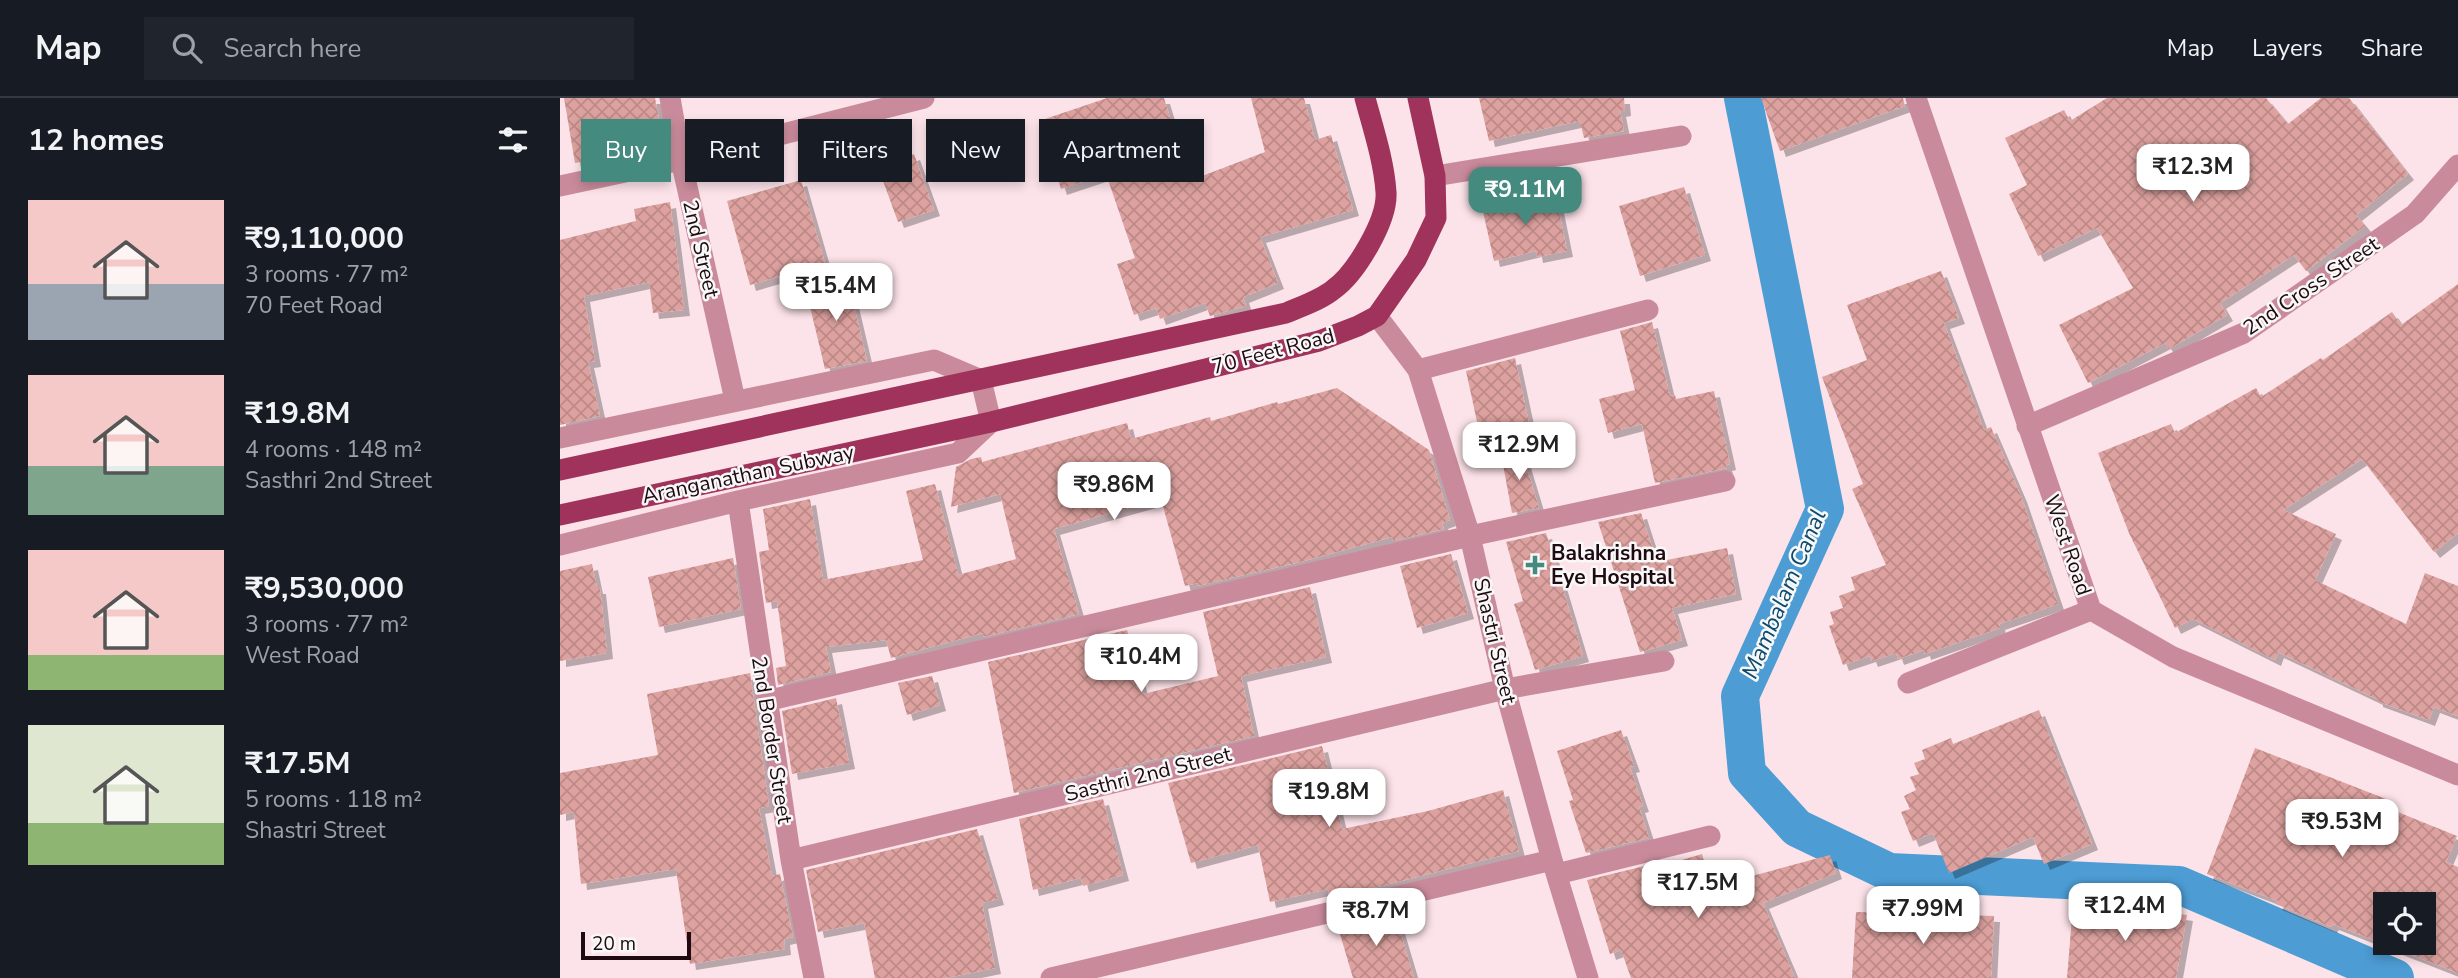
<!DOCTYPE html>
<meta charset="utf-8">
<style>
body{margin:0;font-family:"Nunito Sans",sans-serif;background:#20242c;color:#f1f3f6;height:100vh;display:flex;flex-direction:column;font-size:26px;white-space:nowrap}
*{box-sizing:border-box;margin:0}
p{font-size:23px;color:#9ea1a6}
.icon{flex:none;width:38px;height:38px;fill:none;stroke:currentColor;stroke-width:2;stroke-linecap:round;stroke-linejoin:round}
.map{position:relative;flex:1;overflow:hidden}
.details{display:flex;flex-direction:column;background:#171b24;width:560px}
.details>*{flex:none}
.hud{position:absolute;left:21px;top:21px;width:665px;height:63px;display:flex;gap:14px}
.buttons{position:absolute;left:1813px;top:794px;display:grid;gap:14px}
.buttons a{display:grid;place-items:center;width:63px;height:63px;border-radius:0px;background:#171b24;box-shadow:0 4px 10px #0003;font-size:35px}
.scale{position:absolute;left:21px;bottom:18px;width:110px;box-sizing:border-box;padding-left:7px;border:4px solid #1e0a10;border-top:0;font-size:19px;line-height:24px;white-space:nowrap;color:#1e0a10;-webkit-text-stroke:5px #f8f8f8;paint-order:stroke}
.price{position:absolute;translate:-50% -60px;padding:0 16px;border-radius:14px;background:#fff;color:#222;font-size:23px;line-height:46px;filter:drop-shadow(0 2px 4px #0008)}
.price::after{content:'';position:absolute;left:50%;top:42px;width:21px;height:16px;margin-left:-10px;background:inherit;clip-path:polygon(0 0,100% 0,50% 100%)}
.price.active{background:#458a7f;color:#fff}
ul{padding:0;list-style:none}
li{display:flex;align-items:center;gap:21px;height:175px;padding:0 28px}
li span{display:grid;place-items:center;flex:none;width:196px;height:140px;border-radius:0px;color:#555}
li>.icon{margin-inline-start:auto}
span .icon{width:84px;height:84px;fill:#fffc;stroke-width:1}
li b{font-size:30px}
h2{display:flex;justify-content:space-between;align-items:center;height:84px;padding:0 28px;font-size:30px}
.pill{padding:0 24px;border-radius:0px;background:#171b24;box-shadow:0 4px 10px #0003;font-size:24px;line-height:63px}
.pill.active{background:#458a7f;color:#fff}
header{display:flex;align-items:center;gap:42px;box-sizing:border-box;height:98px;padding:0 35px;background:#171b24;border-bottom:2px solid #363941}
header strong{font-size:33px}
nav{display:flex;gap:38px;margin-inline-start:auto;font-size:24px}
.search{width:490px;height:63px;background:#20242c;display:flex;align-items:center;gap:18px;box-sizing:border-box;padding:0 24px;border-radius:0px;color:#9ea1a6;font-size:26px}
main{display:flex;flex:1;min-height:0}
.map>svg:first-child{display:block}
</style>
<header>
<strong>Map</strong>
<div class="search"><svg class="icon" aria-label="search" viewBox="0 0 24 24"><circle cx="10" cy="10" r="6"/><path d="M15 15l6 6"/></svg>Search here</div>
<nav><a>Map</a><a>Layers</a><a>Share</a></nav>
</header>
<main>
<section class="details">
<h2>12 homes<svg class="icon" aria-label="filters" viewBox="0 0 24 24"><path d="M4 7h16M4 17h16"/><circle cx="9" cy="7" r="2"/><circle cx="15" cy="17" r="2"/></svg></h2>
<ul>
<li><span style="background:linear-gradient(#f6c9c9 60%,#9aa5b1 0)"><svg class="icon" aria-label="home" viewBox="0 0 24 24"><path d="M3 11l9-7 9 7M6 9v11h12V9"/></svg></span><div><b>₹9,110,000</b><p>3 rooms · 77 m²</p><p>70 Feet Road</p></div></li>
<li><span style="background:linear-gradient(#f6c9c9 65%,#7fa58c 0)"><svg class="icon" aria-label="home" viewBox="0 0 24 24"><path d="M3 11l9-7 9 7M6 9v11h12V9"/></svg></span><div><b>₹19.8M</b><p>4 rooms · 148 m²</p><p>Sasthri 2nd Street</p></div></li>
<li><span style="background:linear-gradient(#f6c9c9 75%,#8fb573 0)"><svg class="icon" aria-label="home" viewBox="0 0 24 24"><path d="M3 11l9-7 9 7M6 9v11h12V9"/></svg></span><div><b>₹9,530,000</b><p>3 rooms · 77 m²</p><p>West Road</p></div></li>
<li><span style="background:linear-gradient(#dfe7d0 70%,#8fb573 0)"><svg class="icon" aria-label="home" viewBox="0 0 24 24"><path d="M3 11l9-7 9 7M6 9v11h12V9"/></svg></span><div><b>₹17.5M</b><p>5 rooms · 118 m²</p><p>Shastri Street</p></div></li>
</ul>
</section>
<div class="map">
<svg width="1898" height="880" viewBox="0 0 1898 880">
<defs>
<pattern id="building-cross-hatch" width="8" height="8" patternUnits="userSpaceOnUse" patternTransform="scale(1.75)"><rect width="8" height="8" fill="#dda29f"/><path d="M0 0l8 8M0 8l8-8" fill="none" stroke="#bd8a88"/></pattern>
<filter id="shadow"><feDropShadow dx="6" dy="6" stdDeviation="0" flood-color="#0004"/></filter>
</defs>
<rect width="100%" height="100%" fill="#fce3e9"/>
<g fill="none" stroke-linecap="round" stroke-linejoin="round">
<path stroke="#4d9cd4" stroke-width="38" d="M 1183,0 L 1265,411 L 1180,598 L 1187,675 L 1237,730 L 1329,774 L 1619,787 L 1835,880"/>
</g>
<path fill="url(#building-cross-hatch)" fill-rule="evenodd" filter="url(#shadow)" d="M 4,0 L 95,0 L 104,48 L 15,65 Z
M 547,0 L 604,0 L 629,83 L 705,54 L 691,0 L 744,0 L 755,42 L 771,37 L 793,112 L 700,139 L 718,185 L 683,199 L 686,208 L 650,218 L 645,205 L 600,221 L 596,210 L 574,217 L 557,166 L 575,160 L 546,76 L 501,91 L 479,23 Z
M 919,0 L 1064,0 L 1065,12 L 1060,13 L 1064,33 L 1024,40 L 1020,23 L 929,43 Z
M 1201,0 L 1343,0 L 1345,8 L 1220,53 Z
M 1547,0 L 1706,0 L 1728,26 L 1761,0 L 1789,0 L 1848,76 L 1796,117 L 1805,128 L 1746,173 L 1734,157 L 1660,205 L 1667,217 L 1609,251 L 1605,245 L 1528,285 L 1499,227 L 1573,190 L 1537,130 L 1478,158 L 1449,96 L 1467,87 L 1445,40 L 1504,12 L 1510,23 Z
M 354,56 L 374,112 L 338,124 L 318,69 Z
M 241,82 L 265,165 L 190,187 L 167,103 Z
M 1124,89 L 1145,157 L 1080,178 L 1059,108 Z
M 995,94 L 1007,153 L 977,159 L 976,153 L 934,163 L 922,109 Z
M 110,104 L 124,212 L 93,215 L 89,184 L 24,198 L 35,263 L 28,264 L 40,318 L 0,327 L 0,142 L 76,123 L 74,111 Z
M 1381,173 L 1399,220 L 1384,225 L 1424,332 L 1431,329 L 1461,398 L 1498,506 L 1439,526 L 1440,530 L 1365,556 L 1364,552 L 1338,561 L 1336,555 L 1312,563 L 1310,558 L 1283,567 L 1269,528 L 1274,526 L 1270,514 L 1283,510 L 1279,498 L 1295,492 L 1291,479 L 1326,467 L 1292,391 L 1303,386 L 1262,279 L 1307,262 L 1287,207 Z
M 287,178 L 307,263 L 265,271 L 245,188 Z
M 1898,186 L 1898,435 L 1874,454 L 1802,361 L 1723,412 L 1776,436 L 1755,482 L 1846,526 L 1865,475 L 1898,488 L 1898,618 L 1874,609 L 1869,622 L 1817,603 L 1817,601 L 1718,554 L 1715,562 L 1633,521 L 1615,530 L 1569,435 L 1538,355 L 1611,326 L 1615,335 L 1696,290 L 1701,299 L 1761,260 L 1763,262 L 1832,214 L 1841,227 Z
M 1092,224 L 1110,298 L 1115,297 L 1116,301 L 1154,293 L 1170,366 L 1166,367 L 1167,370 L 1095,385 L 1082,326 L 1048,335 L 1039,301 L 1075,292 L 1060,233 Z
M 955,260 L 973,344 L 940,354 L 937,338 L 921,342 L 906,273 Z
M 777,290 L 869,352 L 890,422 L 882,425 L 884,431 L 833,443 L 832,439 L 744,463 L 637,488 L 637,485 L 625,488 L 601,401 L 494,431 L 519,516 L 423,539 L 423,535 L 331,560 L 326,542 L 266,549 L 271,574 L 218,587 L 216,570 L 226,568 L 217,503 L 206,505 L 199,454 L 209,452 L 203,411 L 250,401 L 263,482 L 363,462 L 346,393 L 375,386 L 398,477 L 456,461 L 440,396 L 391,409 L 396,369 L 411,361 L 421,359 L 422,364 L 567,325 L 571,341 L 650,319 L 651,323 L 717,304 L 718,306 Z
M 961,351 L 979,410 L 952,415 L 941,356 Z
M 1081,415 L 1097,464 L 1167,450 L 1176,496 L 1112,510 L 1122,542 L 1080,554 L 1038,424 Z
M 986,435 L 1023,558 L 975,572 L 954,506 L 963,503 L 946,444 Z
M 891,456 L 908,515 L 857,530 L 840,468 Z
M 173,460 L 181,511 L 99,529 L 88,479 Z
M 32,466 L 37,490 L 40,490 L 47,555 L 0,563 L 0,473 Z
M 750,489 L 766,559 L 681,578 L 694,638 L 454,695 L 428,564 L 567,532 L 583,596 L 658,578 L 643,514 Z
M 190,575 L 209,708 L 199,710 L 212,778 L 220,776 L 233,839 L 224,841 L 225,851 L 130,866 L 116,771 L 21,786 L 14,714 L 0,717 L 0,675 L 98,657 L 87,596 Z
M 372,578 L 380,607 L 347,617 L 338,585 Z
M 276,600 L 289,665 L 232,676 L 222,613 Z
M 1479,612 L 1532,746 L 1484,766 L 1473,739 L 1389,775 L 1373,735 L 1353,743 L 1341,714 L 1350,711 L 1344,698 L 1356,692 L 1350,679 L 1359,676 L 1354,665 L 1365,661 L 1362,652 L 1391,640 L 1393,646 Z
M 1061,632 L 1074,668 L 1070,669 L 1083,708 L 1079,709 L 1089,740 L 1026,755 L 1009,703 L 1013,702 L 997,653 Z
M 762,648 L 782,731 L 868,713 L 943,692 L 959,753 L 770,801 L 768,791 L 710,804 L 698,747 L 631,765 L 608,685 Z
M 1695,650 L 1826,701 L 1823,708 L 1897,738 L 1886,764 L 1898,769 L 1898,875 L 1773,826 L 1771,829 L 1716,806 L 1718,803 L 1647,776 ZM 1825,807 L 1864,807 L 1864,845 L 1825,845 Z
M 543,701 L 563,777 L 523,788 L 521,780 L 473,792 L 459,721 Z
M 417,731 L 438,801 L 422,805 L 435,870 L 386,880 L 315,880 L 304,825 L 258,834 L 246,772 Z
M 1142,756 L 1151,789 L 1270,757 L 1276,775 L 1203,805 L 1235,880 L 1071,880 L 1061,852 L 1050,856 L 1027,782 L 1097,765 L 1098,769 Z
M 1513,807 L 1593,814 L 1594,812 L 1627,817 L 1616,880 L 1507,880 Z
M 834,813 L 854,880 L 793,880 L 777,826 Z
M 1296,814 L 1434,818 L 1431,880 L 1292,880 Z"/>
<g fill="none" stroke-linecap="round" stroke-linejoin="round">
<path stroke="#c98b9b" stroke-width="21" d="M 110,0 L 121,62 L 175,302
M 1356,0 L 1531,512 L 1613,559 L 1898,677
M 875,78 L 1121,38
M 0,88 L 121,62 L 364,0
M 817,218 L 858,272 L 910,438 L 945,591 L 992,762 L 1028,880
M 858,272 L 1088,212
M 1467,328 L 1684,235 L 1855,116 L 1898,67
M 0,340 L 374,262 L 421,282 L 431,324 L 398,355 L 178,403 L 0,447
M 178,403 L 231,762 L 254,880
M 1348,585 L 1531,512
M 206,603 L 910,438 L 1165,383
M 231,762 L 945,591 L 1104,563
M 997,776 L 1150,738
M 491,880 L 992,762"/>
<path stroke="#a0335b" stroke-width="21" d="M 0,372 L 726,215 C 742,208 761,202 774,191 C 796,175 828,122 826,94 C 824,63 813,30 805,0
M 0,417 L 431,324 L 759,243 L 798,228 L 817,218 L 856,162 L 876,120 L 875,78 L 858,0"/>
</g>
<path fill="#458a7f" stroke="#f8f8f8" stroke-width="2.5" d="M971.5 456.5h7v7h7v7h-7v7h-7v-7h-7v-7h7z"/>
<g text-anchor="middle" dominant-baseline="central" stroke-width="5" stroke-linejoin="round" paint-order="stroke">
<g font-size="21" fill="#1e0a10" stroke="#f8f8f8">
<text transform="translate(141 151) rotate(77)">2nd Street</text>
<text transform="translate(1751 188) rotate(-34)">2nd Cross Street</text>
<text transform="translate(713 253) rotate(-15)">70 Feet Road</text>
<text transform="translate(188 376) rotate(-12)">Aranganathan Subway</text>
<text transform="translate(1508 447) rotate(71)">West Road</text>
<text transform="translate(935 543) rotate(77)">Shastri Street</text>
<text transform="translate(212 642) rotate(81)">2nd Border Street</text>
<text transform="translate(588 676) rotate(-14)">Sasthri 2nd Street</text>
</g>
<g font-size="21" font-weight="bold" fill="#1e0a10" stroke="#f8f8f8" text-anchor="start">
<text x="991" y="455">Balakrishna<tspan x="991" dy="24">Eye Hospital</tspan></text>
</g>
<g font-size="23" font-style="italic" fill="#0b4a6f" stroke="#f8f8f8">
<text transform="translate(1224 496) rotate(-67)">Mambalam Canal</text>
</g>
</g>
</svg>
<div class="buttons">
<a><svg class="icon" aria-label="locate" viewBox="0 0 24 24"><circle cx="12" cy="12" r="6"/><path d="M12 2v4M12 18v4M2 12h4M18 12h4"/></svg></a>
</div>
<div class="scale">20 m</div>
<b class="price" style="left:1633px;top:106px">₹12.3M</b>
<b class="price active" style="left:965px;top:129px">₹9.11M</b>
<b class="price" style="left:276px;top:225px">₹15.4M</b>
<b class="price" style="left:959px;top:384px">₹12.9M</b>
<b class="price" style="left:554px;top:424px">₹9.86M</b>
<b class="price" style="left:581px;top:596px">₹10.4M</b>
<b class="price" style="left:769px;top:731px">₹19.8M</b>
<b class="price" style="left:1782px;top:761px">₹9.53M</b>
<b class="price" style="left:1138px;top:822px">₹17.5M</b>
<b class="price" style="left:1565px;top:845px">₹12.4M</b>
<b class="price" style="left:1363px;top:848px">₹7.99M</b>
<b class="price" style="left:816px;top:850px">₹8.7M</b>
<div class="hud">
<a class="pill active">Buy</a>
<a class="pill">Rent</a>
<a class="pill">Filters</a>
<a class="pill">New</a>
<a class="pill">Apartment</a>
</div>
</div>
</main>
